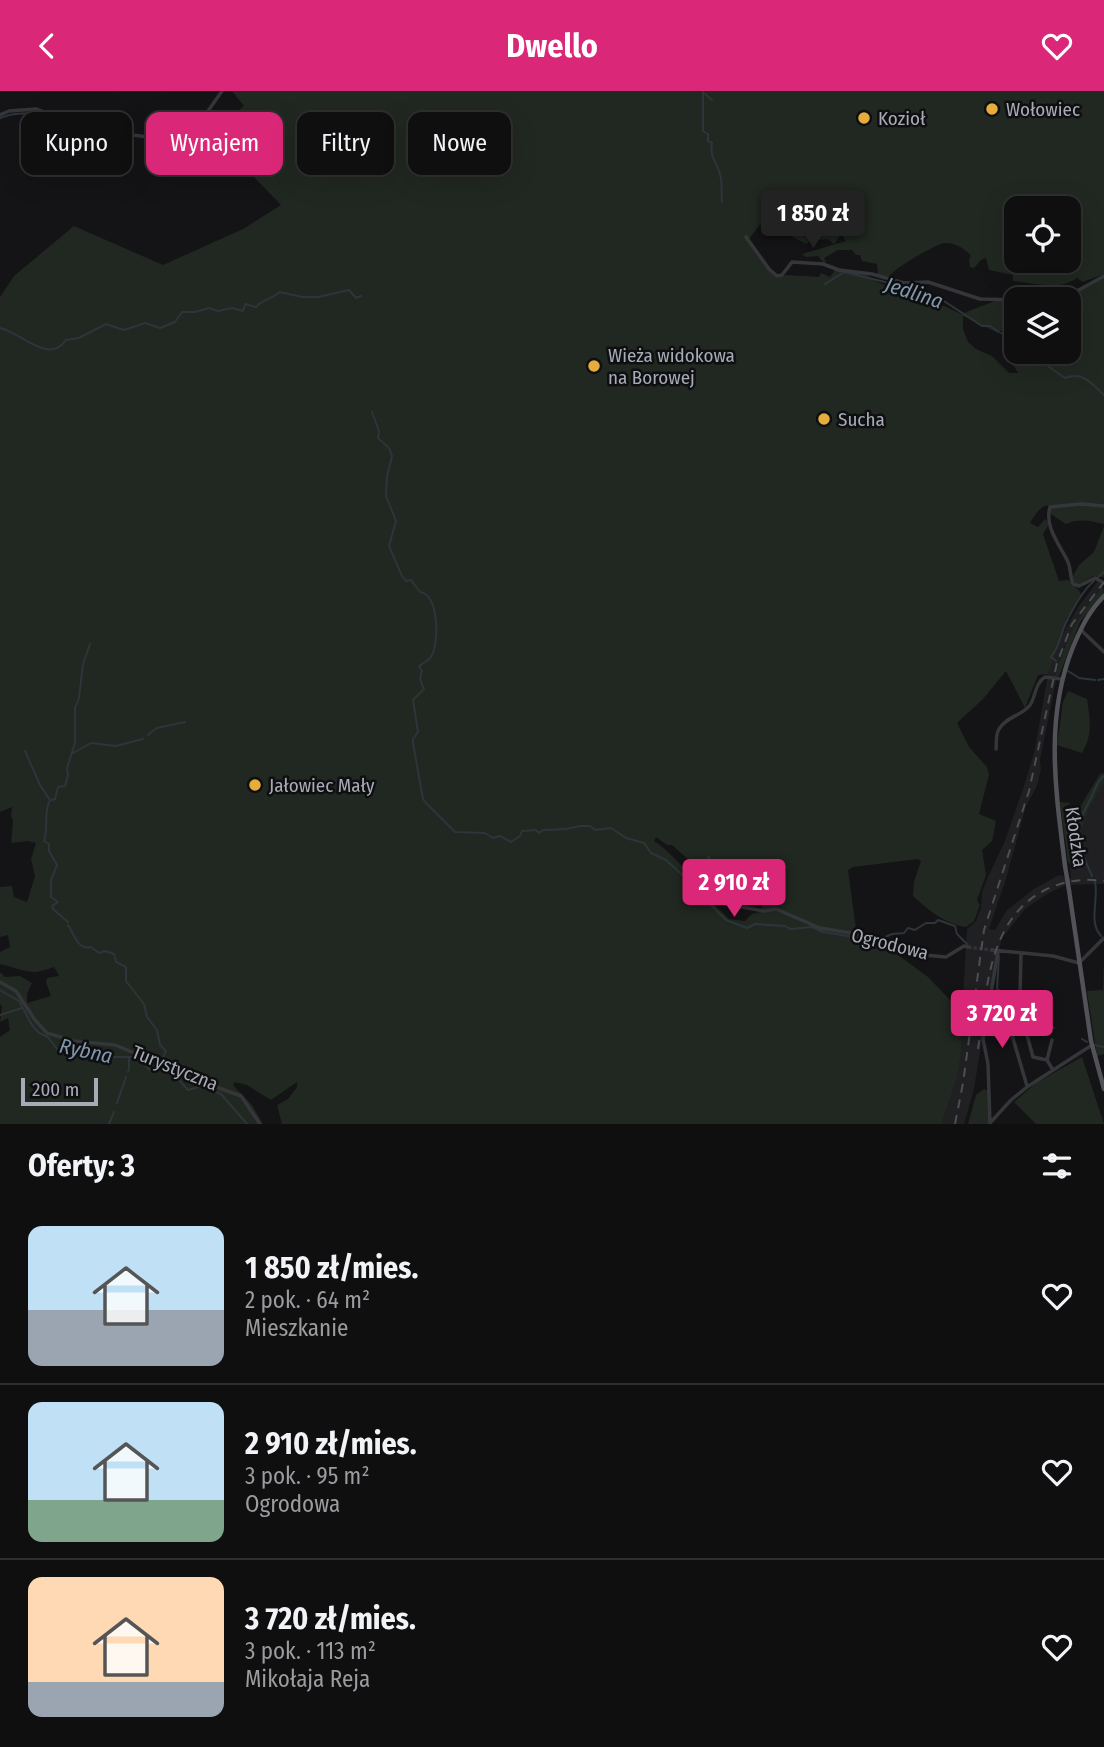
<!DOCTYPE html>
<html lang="pl">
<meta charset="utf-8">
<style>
body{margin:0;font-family:"Fira Sans Condensed",sans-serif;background:#1d1d1e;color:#f1f3f6;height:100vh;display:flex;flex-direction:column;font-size:26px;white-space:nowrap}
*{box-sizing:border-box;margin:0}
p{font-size:23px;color:#9b9c9f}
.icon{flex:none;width:38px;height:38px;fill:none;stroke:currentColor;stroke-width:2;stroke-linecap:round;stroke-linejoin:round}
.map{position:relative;height:1033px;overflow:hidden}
.side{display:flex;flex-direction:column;background:#0f0f10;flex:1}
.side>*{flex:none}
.guide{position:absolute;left:21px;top:21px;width:700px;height:63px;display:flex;gap:14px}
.buttons{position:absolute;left:1004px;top:105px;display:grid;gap:14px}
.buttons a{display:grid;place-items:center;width:77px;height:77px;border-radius:14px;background:#0f0f10;box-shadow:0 7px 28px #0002,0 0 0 2px #2f2f30;font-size:35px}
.scale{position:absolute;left:21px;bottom:18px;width:77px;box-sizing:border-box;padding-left:7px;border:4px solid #a7abb5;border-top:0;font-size:19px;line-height:24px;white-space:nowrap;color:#a7abb5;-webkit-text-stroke:5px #0f0f11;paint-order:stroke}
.price{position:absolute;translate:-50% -60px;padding:0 16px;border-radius:7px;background:#db2777;color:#fff;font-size:23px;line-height:46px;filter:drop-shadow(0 2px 4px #0008)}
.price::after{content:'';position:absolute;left:50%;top:42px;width:21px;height:16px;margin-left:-10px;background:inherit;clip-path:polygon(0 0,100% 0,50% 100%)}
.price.selected{background:#222;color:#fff}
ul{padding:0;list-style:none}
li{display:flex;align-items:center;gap:21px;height:175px;padding:0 28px}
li+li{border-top:2px solid #2f2f30}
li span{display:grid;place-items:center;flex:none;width:196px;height:140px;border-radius:14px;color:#555}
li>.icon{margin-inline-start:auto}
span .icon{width:84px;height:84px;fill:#fffc;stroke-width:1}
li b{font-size:30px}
h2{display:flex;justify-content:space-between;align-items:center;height:84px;padding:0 28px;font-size:30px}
.tag{padding:0 24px;border-radius:14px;background:#0f0f10;box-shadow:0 7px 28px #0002,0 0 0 2px #2f2f30;font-size:24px;line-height:63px}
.tag.selected{background:#db2777;color:#fff}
header{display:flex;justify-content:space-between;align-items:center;height:91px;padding:0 28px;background:#db2777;color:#fff;font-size:32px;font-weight:700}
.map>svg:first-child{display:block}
</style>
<header><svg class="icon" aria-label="back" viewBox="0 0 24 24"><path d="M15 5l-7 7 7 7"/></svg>Dwello<svg class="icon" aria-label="heart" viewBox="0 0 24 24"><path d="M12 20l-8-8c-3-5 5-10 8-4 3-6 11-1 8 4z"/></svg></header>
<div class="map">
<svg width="1104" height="1033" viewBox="0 0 1104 1033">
<rect width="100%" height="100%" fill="#141416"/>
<path fill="#202023" d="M 1098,490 L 1103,495 L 1091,509 L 1062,560 L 1040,669 L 1041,678 L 1037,695 L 1026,715 L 1006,788 L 989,838 L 995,839 L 1007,819 L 1034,798 L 1059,784 L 1071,787 L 1070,778 L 1085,723 L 1104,687 L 1104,793 L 1065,794 L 1047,803 L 1026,817 L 1002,847 L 990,898 L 974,998 L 965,1030 L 964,1033 L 942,1033 L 959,976 L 967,838 L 976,830 L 981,817 L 982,801 L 988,786 L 1005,750 L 1025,692 L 1035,658 L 1048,583 L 1056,555 L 1078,516 Z"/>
<path fill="#202821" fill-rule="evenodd" d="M 232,0 L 1104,0 L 1104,183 L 1083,191 L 1077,187 C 1059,200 1034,192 1013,190 L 1013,184 L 989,179 L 986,167 L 981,169 L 974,177 L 970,176 L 969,168 L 971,165 C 966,158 951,149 941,153 C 930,157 894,177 889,186 L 878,184 L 877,173 L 862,170 L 860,164 L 856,164 L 852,159 L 838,159 L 824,167 L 826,171 L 824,172 L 818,165 L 806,166 L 802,163 L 846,150 L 837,137 L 796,128 L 782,111 L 776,112 L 749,148 L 770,181 L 778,186 L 786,184 L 819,186 L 821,182 L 830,186 L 835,179 L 864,182 L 875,190 L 911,204 L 921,213 L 944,215 L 961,223 L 995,210 L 1017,210 L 1017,261 L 1069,261 L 1069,208 L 1061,208 L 1104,186 L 1104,433 C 1090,430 1079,427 1066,433 L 1049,422 L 1052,415 C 1041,412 1036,423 1030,432 L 1038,436 L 1045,428 L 1049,433 L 1043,443 L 1059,490 L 1069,489 C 1072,496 1078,496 1081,503 L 1067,527 L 1048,583 L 1038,584 L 1025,617 L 1006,580 L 983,608 L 957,632 L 969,656 L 987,676 L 989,684 L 979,723 L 996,730 L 992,750 L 982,759 L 986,784 L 977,809 L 980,814 L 974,830 L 966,836 C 945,833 928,819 913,805 L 914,791 L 921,770 L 918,768 L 853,776 L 848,779 L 856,838 L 861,839 L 861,843 L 895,856 L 894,861 L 928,886 L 955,914 L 960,916 C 958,930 962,942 961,956 C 961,982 949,1008 942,1033 L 282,1033 L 277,1014 L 288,1008 L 297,996 L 297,991 L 271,1009 L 247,994 L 235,991 L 233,994 L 252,1014 L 263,1033 L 0,1033 L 0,946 L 10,939 L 8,927 L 0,931 L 2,915 L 0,913 L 0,881 L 5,886 L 20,885 L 32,892 L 27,903 L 27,912 L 51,905 L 46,891 L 47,887 L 59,885 L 54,876 C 48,878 42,880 36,881 C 27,882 10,875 0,873 L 0,861 L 10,856 L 8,844 L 0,846 L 0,796 L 12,795 L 14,806 L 27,811 L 35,785 L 31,768 L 36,752 L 28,750 L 11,752 L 13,730 L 11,725 L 12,716 L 0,721 L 0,206 L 14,185 L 74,135 L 163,174 L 243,138 L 281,114 L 248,80 L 198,36 L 210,21 L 222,32 L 244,15 ZM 1017,117 L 1069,117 L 1069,170 L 1017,170 ZM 963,225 L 998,242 L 1002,239 L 1004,258 L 1018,282 L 1009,282 L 992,265 L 976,258 L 968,251 L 963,238 ZM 656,746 L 667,754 L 672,754 L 701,780 L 698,785 L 688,776 L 683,776 C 674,767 665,757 654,750 ZM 712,775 L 744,799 L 764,809 L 760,821 L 752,823 L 745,830 L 729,828 L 715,814 L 701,790 Z
M 796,132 L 804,138 L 807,144 L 812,144 L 824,138 L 834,139 L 840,145 L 834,153 L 828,148 L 810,150 L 806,153 L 789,144 L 789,139 Z
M 1104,435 L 1104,486 L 1093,485 L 1076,495 L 1072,487 L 1079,474 L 1094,461 Z
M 1103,495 L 1104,502 L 1080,531 L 1059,585 L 1056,585 C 1064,549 1080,523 1103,495 Z
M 1068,600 L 1087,608 C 1090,628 1093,644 1082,662 L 1057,654 L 1063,611 Z
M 1104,682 L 1104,690 L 1090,715 L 1078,749 L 1072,775 L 1068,771 L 1060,711 L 1071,712 L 1064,716 L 1065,725 L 1073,740 L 1080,716 L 1100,683 Z
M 1104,870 L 1104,963 L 1097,965 L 1087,900 L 1103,899 Z
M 1082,966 L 1104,1033 L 1036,1033 L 1014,1011 L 1036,992 Z
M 984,998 L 988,1000 L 989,1033 L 968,1033 L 976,1004 Z"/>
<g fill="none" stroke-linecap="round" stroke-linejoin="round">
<path stroke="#2d353b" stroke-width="2" d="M 703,0 L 703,40 L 708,43 L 708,50 L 712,52 C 710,65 715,70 719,80 C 723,90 721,101 722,111
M 705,3 L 712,9
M 64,23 L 86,30
M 0,27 C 18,20 33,22 51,27
M 93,30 L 113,35
M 199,38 L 206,29
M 147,44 L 179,47 L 188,39
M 825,193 L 844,181 L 889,192 L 898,198 L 903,196 L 923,210 L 938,208 L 944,210 L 982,235 L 990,235 L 999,241
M 0,237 C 22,242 49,274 66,249 L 79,247 L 106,233 L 124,239 L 145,232 L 160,237 L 175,231 L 182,221 L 195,221 L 209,217 L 218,220 L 232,217 L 243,220 L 245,213 L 256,216 C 263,208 272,208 280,201 L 302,206 L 318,206 L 349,199 L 356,207 L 361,205
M 1001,242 L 1017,252
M 1028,261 L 1065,287 C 1083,280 1092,293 1104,304
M 372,321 L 379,340 L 378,347 L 389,357 L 392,365 L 387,386 L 386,405 L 396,430 L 389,455 L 402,485 L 406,490 L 411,489 L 420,501 C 439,504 439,549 432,564 C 429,570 424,571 419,575 L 422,580 C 419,587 420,590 424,598 L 413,609 L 418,641 L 413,648 L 413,652 L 423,708 L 426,712 L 455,741 L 485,742 L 493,747 L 500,745 L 511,751 L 520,745 L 522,740 L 536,739 L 539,742 L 543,739 L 566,738 L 580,735 L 590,735 L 595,739 L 611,737 L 626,747 L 644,752 L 651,762 L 666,769 L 689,790 L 701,796 L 709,812 L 726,829 L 747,837 L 755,833 L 785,835 L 790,838 L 812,836 L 823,841 L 872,849
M 1098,486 L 1104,481
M 1056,570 L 1051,566 C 1059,557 1060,545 1065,534 C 1072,519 1082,500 1094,490
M 1068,580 L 1079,587 L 1095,589
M 1098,589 L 1104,588
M 148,644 L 157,637 L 185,631
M 25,660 L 40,694 L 50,709 C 43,721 49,736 44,750 L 49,753 L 49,760 L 57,774 L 51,789 L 51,806 L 58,811 L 52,815 L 53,818 L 68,831
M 73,662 L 91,652 L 116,655 L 143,648
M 52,709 L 55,708 L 58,696 L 65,695 L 68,684 L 67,677 L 75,652 L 75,617 L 79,607 L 83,573 L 90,553
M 686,771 L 689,773
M 1092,785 C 1074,743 1071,745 1093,703 C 1096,696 1097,690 1104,685
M 702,791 C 707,783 717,776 708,766
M 1095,791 C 1099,808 1088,831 1101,845
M 68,834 C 75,845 78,859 91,856 L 99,862 L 105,860 L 114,863 L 116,871 L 126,876 L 126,890 L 144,913 L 147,926 L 157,939 L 160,954 L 166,960 L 163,966
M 878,849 L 892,843 L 904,842 L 908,837 L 915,839 L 926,832 L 935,832 L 938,829 L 955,835 L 957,843 L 967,853
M 999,865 L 997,898 L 1037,922 L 1047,935 L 1054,937
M 0,899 L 19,910 L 32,934 L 39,942 L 48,946 L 57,958 L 83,960 L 97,958 L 108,969 L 113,966 L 137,966 L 151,980 L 162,974 L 170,979 L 188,999 L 202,995 L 221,1003 L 247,1033
M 0,924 L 22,917
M 1082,948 L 1087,951
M 1095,954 L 1104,956
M 129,976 L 129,967
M 128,981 L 129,978
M 117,1012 L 126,986
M 109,1033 L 114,1021"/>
<path stroke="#313236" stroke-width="3.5" stroke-dasharray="3.5 2" stroke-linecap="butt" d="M 968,856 L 992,859"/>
<path stroke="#35363a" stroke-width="3.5" d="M 0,24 L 9,20 L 36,18 L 59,27 L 109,36 L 132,44 L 174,49 L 184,47 L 194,40 L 222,0
M 746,146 L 769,178 L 777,185 L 782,184 L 792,171 L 823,173 L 839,179 L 872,183 L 904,192 L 928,191 L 980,208 L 1017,209
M 1059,208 L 1068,205 L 1104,185
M 1104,415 L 1081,413 L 1050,416 C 1044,436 1060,454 1068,471 C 1071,478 1070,486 1073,493 L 1079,495 L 1095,487 L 1104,492
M 1081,539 L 1104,561
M 996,658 C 997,651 995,645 999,638 C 1007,625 1022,625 1030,614 C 1036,605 1035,592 1045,586 L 1062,588
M 698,789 L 712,804 L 725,813 L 764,820 L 776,818 L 820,837 L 863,844 L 913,863 L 946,866 L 964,855 L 968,856
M 992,859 L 1053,865 L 1079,872 L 1104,847
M 1021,863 L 1020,904 L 1022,907 L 1029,907 L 1034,912
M 0,891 L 16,900 L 35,929 L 47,942 L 74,950 L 115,954 L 144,966 L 167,970 L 191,987 L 241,1005 L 260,1033
M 1008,916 L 1009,934 L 1027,995
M 1027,944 L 1033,966 L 1047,969
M 1052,949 L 1047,969 L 1053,979
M 990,1032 L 1011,1009 L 1027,996 L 1092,954
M 990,1033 L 988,973 L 983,948 L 998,861"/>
<path stroke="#515359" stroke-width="4.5" d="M 1065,775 C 1056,701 1044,628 1073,556 C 1081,537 1089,520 1104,505
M 1069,799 L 1091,950 L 1104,998"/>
<path stroke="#4c4e53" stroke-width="2" stroke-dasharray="9 7" stroke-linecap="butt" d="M 978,958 C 987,901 987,829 1045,799 C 1063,790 1084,787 1104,790
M 955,1033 L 963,992 L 984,839 L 1029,700 L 1057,572 L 1072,533 L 1104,491"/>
<path stroke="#515359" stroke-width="4.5" d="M 1065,775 L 1069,799"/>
</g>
<g fill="#e6ad3c" stroke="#0f0f11" stroke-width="2.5">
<circle cx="992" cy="18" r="7"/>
<circle cx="864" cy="27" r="7"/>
<circle cx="594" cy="275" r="7"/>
<circle cx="824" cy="328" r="7"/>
<circle cx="255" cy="694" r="7"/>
</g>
<g text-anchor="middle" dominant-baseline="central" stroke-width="5" stroke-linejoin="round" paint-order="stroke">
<g font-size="19" fill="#a7abb5" stroke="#0f0f11" text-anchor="start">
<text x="1006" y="18">Wołowiec</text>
<text x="878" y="27">Kozioł</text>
<text x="608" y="264">Wieża widokowa<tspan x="608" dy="22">na Borowej</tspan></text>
<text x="838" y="328">Sucha</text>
<text x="269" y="694">Jałowiec Mały</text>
</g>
<g font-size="19" fill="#a7abb5" stroke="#0f0f11">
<text transform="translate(1076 746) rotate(82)">Kłodzka</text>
<text transform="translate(890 853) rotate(14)">Ogrodowa</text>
<text transform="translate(175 977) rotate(22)">Turystyczna</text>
</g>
<g font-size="21" font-style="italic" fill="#8098ae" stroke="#0f0f11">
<text transform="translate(914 202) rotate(18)">Jedlina</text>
<text transform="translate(86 960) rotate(12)">Rybna</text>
</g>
</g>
</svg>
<div class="buttons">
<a><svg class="icon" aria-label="locate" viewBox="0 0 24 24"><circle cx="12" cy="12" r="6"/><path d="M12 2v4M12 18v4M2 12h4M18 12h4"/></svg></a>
<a><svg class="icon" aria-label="layers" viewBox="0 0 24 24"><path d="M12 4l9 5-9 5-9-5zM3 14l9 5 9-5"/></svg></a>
</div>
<div class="scale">200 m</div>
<b class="price selected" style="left:813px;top:159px">1 850 zł</b>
<b class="price" style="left:734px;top:828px">2 910 zł</b>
<b class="price" style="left:1002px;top:959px">3 720 zł</b>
<div class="guide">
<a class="tag">Kupno</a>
<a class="tag selected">Wynajem</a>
<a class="tag">Filtry</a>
<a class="tag">Nowe</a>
</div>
</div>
<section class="side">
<h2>Oferty: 3<svg class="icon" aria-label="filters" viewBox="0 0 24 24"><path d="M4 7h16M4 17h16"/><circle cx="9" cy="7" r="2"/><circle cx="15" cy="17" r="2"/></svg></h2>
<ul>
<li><span style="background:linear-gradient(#bfe0f5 60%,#9aa5b1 0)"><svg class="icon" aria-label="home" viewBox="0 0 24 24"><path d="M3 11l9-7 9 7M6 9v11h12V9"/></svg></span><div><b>1 850 zł/mies.</b><p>2 pok. · 64 m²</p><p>Mieszkanie</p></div><svg class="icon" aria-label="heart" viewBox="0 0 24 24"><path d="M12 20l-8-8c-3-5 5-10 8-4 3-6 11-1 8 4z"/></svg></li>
<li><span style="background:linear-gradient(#bfe0f5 70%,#7fa58c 0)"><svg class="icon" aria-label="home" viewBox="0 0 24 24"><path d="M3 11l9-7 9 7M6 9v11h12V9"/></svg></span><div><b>2 910 zł/mies.</b><p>3 pok. · 95 m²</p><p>Ogrodowa</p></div><svg class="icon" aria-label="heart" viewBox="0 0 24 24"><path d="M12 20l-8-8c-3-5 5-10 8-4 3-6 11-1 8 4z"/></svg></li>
<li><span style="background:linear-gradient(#ffd9b3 75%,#9aa5b1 0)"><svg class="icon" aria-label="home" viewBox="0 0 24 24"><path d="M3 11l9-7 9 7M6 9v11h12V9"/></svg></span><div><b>3 720 zł/mies.</b><p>3 pok. · 113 m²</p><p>Mikołaja Reja</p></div><svg class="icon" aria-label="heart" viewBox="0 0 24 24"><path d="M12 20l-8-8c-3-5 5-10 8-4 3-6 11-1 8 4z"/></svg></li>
</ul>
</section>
